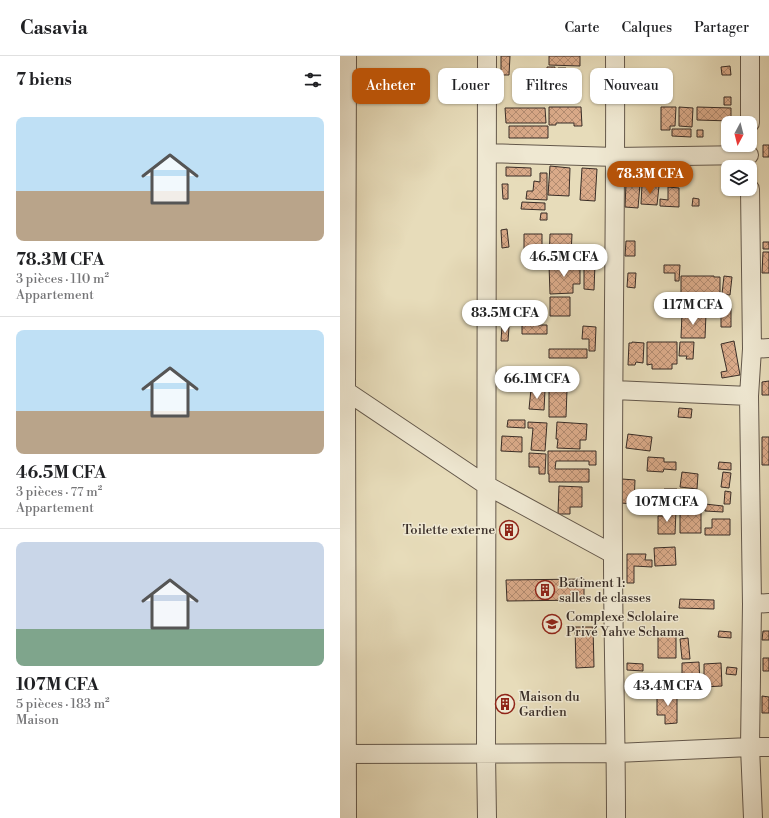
<!DOCTYPE html>
<html lang="fr">
<meta charset="utf-8">
<style>
body{margin:0;font-family:"Libre Bodoni",serif;background:#f6f6f6;color:#202124;height:100vh;display:flex;flex-direction:column;font-size:15px;white-space:nowrap}
*{box-sizing:border-box;margin:0}
p{font-size:13px;color:#757577}
.icon{flex:none;width:22px;height:22px;fill:none;stroke:currentColor;stroke-width:2;stroke-linecap:round;stroke-linejoin:round}
.map{position:relative;flex:1;overflow:hidden}
.panel{display:flex;flex-direction:column;background:#fff;width:340px}
.panel>*{flex:none}
.guide{position:absolute;left:12px;top:12px;width:357px;height:36px;display:flex;gap:8px}
.needle{width:26px;rotate:187deg}
.fabs{position:absolute;left:381px;top:60px;display:grid;gap:8px}
.fabs a{display:grid;place-items:center;width:36px;height:36px;border-radius:8px;background:#fff;box-shadow:0 1px 3px #0004;font-size:20px}
.price{position:absolute;translate:-50% -34px;padding:0 9px;border-radius:14px;background:#fff;color:#222;font-size:13px;line-height:26px;filter:drop-shadow(0 1px 2px #0008)}
.price::after{content:'';position:absolute;left:50%;top:24px;width:12px;height:9px;margin-left:-6px;background:inherit;clip-path:polygon(0 0,100% 0,50% 100%)}
.price.on{background:#b45309;color:#fff}
ul{padding:0;list-style:none}
li{display:grid;align-content:center;gap:8px;height:212px;padding:0 16px}
li+li{border-top:1px solid #e0e0e0}
li span{display:grid;place-items:center;height:124px;border-radius:8px;color:#555}
li>.icon{margin-inline-start:auto}
span .icon{width:72px;height:72px;fill:#fffc;stroke-width:1}
li b{font-size:17px}
h2{display:flex;justify-content:space-between;align-items:center;height:48px;padding:0 16px;font-size:17px}
.chip{padding:0 14px;border-radius:8px;background:#fff;box-shadow:0 1px 3px #0004;font-size:14px;line-height:36px}
.chip.on{background:#b45309;color:#fff}
header{display:flex;align-items:center;gap:24px;box-sizing:border-box;height:56px;padding:0 20px;background:#fff;border-bottom:1px solid #e0e0e0}
header strong{font-size:19px}
nav{display:flex;gap:22px;margin-inline-start:auto;font-size:14px}
main{display:flex;flex:1;min-height:0}
.map>svg:first-child{display:block}
</style>
<header>
<strong>Casavia</strong>
<nav><a>Carte</a><a>Calques</a><a>Partager</a></nav>
</header>
<main>
<section class="panel">
<h2>7 biens<svg class="icon" aria-label="filters" viewBox="0 0 24 24"><path d="M4 7h16M4 17h16"/><circle cx="9" cy="7" r="2"/><circle cx="15" cy="17" r="2"/></svg></h2>
<ul>
<li><span style="background:linear-gradient(#bfe0f5 60%,#b9a48a 0)"><svg class="icon" aria-label="home" viewBox="0 0 24 24"><path d="M3 11l9-7 9 7M6 9v11h12V9"/></svg></span><div><b>78.3M CFA</b><p>3 pièces · 110 m²</p><p>Appartement</p></div></li>
<li><span style="background:linear-gradient(#bfe0f5 65%,#b9a48a 0)"><svg class="icon" aria-label="home" viewBox="0 0 24 24"><path d="M3 11l9-7 9 7M6 9v11h12V9"/></svg></span><div><b>46.5M CFA</b><p>3 pièces · 77 m²</p><p>Appartement</p></div></li>
<li><span style="background:linear-gradient(#c9d6e8 70%,#7fa58c 0)"><svg class="icon" aria-label="home" viewBox="0 0 24 24"><path d="M3 11l9-7 9 7M6 9v11h12V9"/></svg></span><div><b>107M CFA</b><p>5 pièces · 183 m²</p><p>Maison</p></div></li>
</ul>
</section>
<div class="map">
<svg width="429" height="762" viewBox="0 0 429 762">
<defs>
<pattern id="building-cross-hatch" width="8" height="8" patternUnits="userSpaceOnUse"><rect width="8" height="8" fill="#daaa89"/><path d="M0 0l8 8M0 8l8-8" fill="none" stroke="#b28b70"/></pattern>
</defs>
<rect width="100%" height="100%" fill="#e7dcba"/>
<filter id="stains"><feTurbulence type="fractalNoise" baseFrequency=".005" numOctaves="4"/><feColorMatrix values="0 0 0 0 .2 0 0 0 0 .09 0 0 0 0 .02 0 0 0 .5 -.17"/></filter>
<radialGradient id="worn" r=".72"><stop offset=".6" stop-color="#630" stop-opacity="0"/><stop offset="1" stop-color="#630" stop-opacity=".3"/></radialGradient>
<path fill="url(#building-cross-hatch)" stroke="#382c26" d="M 161,0 L 170,0 L 169,19 L 161,19 Z
M 209,0 L 240,0 L 240,10 L 209,9 Z
M 390,10 L 391,19 L 382,19 L 381,11 Z
M 207,11 L 215,11 L 214,18 L 207,18 Z
M 218,12 L 226,12 L 225,18 L 218,17 Z
M 384,41 L 391,41 L 391,49 L 384,49 Z
M 209,51 L 241,51 L 242,70 L 234,70 L 234,67 L 216,67 L 216,69 L 209,69 Z
M 321,51 L 336,51 L 335,70 L 330,70 L 330,74 L 321,74 Z
M 339,51 L 353,52 L 352,71 L 339,70 Z
M 357,51 L 391,52 L 391,65 L 357,64 Z
M 165,52 L 205,52 L 206,67 L 166,67 Z
M 169,70 L 208,70 L 208,82 L 169,82 Z
M 332,73 L 351,73 L 351,81 L 332,80 Z
M 357,74 L 363,74 L 363,81 L 357,81 Z
M 423,89 L 429,89 L 429,101 L 423,101 Z
M 210,110 L 230,112 L 229,140 L 208,139 Z
M 166,111 L 191,112 L 191,120 L 166,120 Z
M 242,112 L 257,113 L 255,145 L 240,144 Z
M 298,112 L 321,113 L 321,120 L 298,119 Z
M 323,112 L 339,112 L 339,128 L 323,128 Z
M 200,117 L 207,117 L 207,144 L 186,143 L 187,135 L 193,135 L 194,125 L 200,126 Z
M 162,128 L 168,128 L 168,143 L 163,143 Z
M 286,128 L 300,128 L 298,152 L 285,151 Z
M 302,129 L 319,130 L 317,149 L 301,148 Z
M 328,131 L 339,132 L 339,151 L 320,150 L 320,143 L 328,144 Z
M 353,142 L 359,143 L 359,150 L 352,150 Z
M 182,146 L 205,147 L 205,154 L 181,153 Z
M 201,157 L 207,157 L 207,164 L 200,164 Z
M 167,173 L 169,191 L 162,192 L 161,174 Z
M 184,178 L 202,178 L 202,205 L 184,205 Z
M 210,178 L 232,178 L 231,199 L 220,198 L 220,207 L 209,206 Z
M 286,185 L 295,185 L 295,200 L 285,200 Z
M 423,186 L 429,186 L 429,193 L 423,193 Z
M 423,196 L 429,196 L 429,217 L 422,217 Z
M 232,208 L 232,209 L 240,209 L 240,228 L 233,228 L 233,237 L 210,238 L 209,209 Z
M 244,208 L 255,208 L 254,234 L 244,233 Z
M 324,209 L 340,209 L 339,225 L 335,225 L 335,217 L 324,217 Z
M 288,217 L 296,217 L 295,232 L 287,231 Z
M 341,220 L 374,220 L 374,221 L 380,221 L 380,237 L 374,237 L 374,245 L 341,245 Z
M 384,220 L 392,221 L 390,239 L 382,238 Z
M 210,241 L 230,241 L 230,260 L 210,260 Z
M 338,252 L 352,252 L 352,256 L 338,256 Z
M 381,252 L 391,252 L 391,271 L 381,271 Z
M 342,257 L 366,258 L 365,282 L 341,282 Z
M 182,269 L 207,269 L 207,278 L 182,278 Z
M 162,270 L 169,271 L 168,285 L 161,285 Z
M 243,270 L 256,271 L 255,295 L 249,295 L 249,283 L 242,283 Z
M 394,285 L 400,319 L 382,322 L 381,316 L 387,315 L 381,288 Z
M 292,286 L 304,287 L 303,307 L 296,306 L 295,309 L 288,309 L 289,287 L 292,287 Z
M 307,286 L 337,286 L 337,308 L 332,308 L 332,313 L 312,313 L 312,308 L 307,309 Z
M 340,286 L 354,286 L 353,303 L 346,303 L 347,300 L 339,300 Z
M 209,293 L 247,293 L 247,302 L 209,302 Z
M 429,325 L 429,339 L 422,339 L 422,326 Z
M 191,333 L 205,334 L 204,354 L 189,353 Z
M 209,334 L 227,334 L 226,361 L 209,361 Z
M 339,352 L 352,353 L 351,362 L 338,361 Z
M 168,364 L 185,364 L 185,372 L 167,371 Z
M 188,366 L 207,367 L 205,395 L 191,394 L 193,372 L 188,372 Z
M 217,366 L 247,368 L 246,384 L 240,384 L 240,393 L 217,392 L 218,383 L 216,383 Z
M 288,378 L 312,381 L 310,395 L 286,392 Z
M 162,380 L 182,381 L 182,396 L 161,395 Z
M 422,381 L 429,381 L 429,409 L 422,409 Z
M 208,395 L 256,395 L 256,409 L 249,409 L 249,405 L 216,405 L 215,413 L 249,413 L 249,426 L 209,426 L 209,418 L 208,418 Z
M 189,397 L 206,398 L 205,418 L 199,418 L 199,411 L 189,411 Z
M 308,401 L 324,402 L 324,406 L 336,406 L 336,414 L 324,413 L 323,416 L 307,415 Z
M 379,406 L 391,407 L 391,414 L 378,413 Z
M 342,416 L 358,418 L 357,433 L 340,431 Z
M 383,416 L 391,417 L 389,432 L 381,431 Z
M 282,423 L 295,424 L 294,448 L 281,447 Z
M 219,430 L 242,431 L 242,451 L 230,451 L 230,458 L 218,458 Z
M 324,433 L 337,433 L 337,446 L 323,446 Z
M 385,435 L 391,436 L 390,448 L 384,448 Z
M 365,448 L 383,450 L 383,456 L 365,455 Z
M 340,451 L 361,451 L 361,477 L 340,477 Z
M 326,455 L 336,455 L 335,478 L 318,478 L 318,460 L 326,460 Z
M 372,463 L 390,463 L 390,479 L 365,479 L 365,472 L 372,472 Z
M 172,469 L 175,474 L 167,478 L 164,473 Z
M 335,491 L 336,509 L 315,510 L 314,492 Z
M 287,498 L 306,498 L 305,504 L 312,504 L 312,511 L 294,510 L 294,527 L 287,527 Z
M 244,523 L 244,544 L 167,545 L 166,524 Z
M 340,543 L 374,544 L 374,553 L 339,552 Z
M 235,571 L 253,571 L 254,611 L 236,612 Z
M 379,575 L 391,576 L 391,582 L 378,581 Z
M 423,575 L 429,575 L 429,584 L 422,584 Z
M 318,577 L 336,577 L 336,602 L 318,602 Z
M 348,582 L 350,603 L 342,603 L 340,583 Z
M 423,602 L 429,602 L 429,615 L 423,615 Z
M 359,606 L 360,631 L 342,631 L 342,607 Z
M 287,607 L 303,608 L 303,615 L 287,614 Z
M 381,607 L 382,630 L 364,631 L 364,608 Z
M 387,611 L 397,612 L 396,619 L 386,618 Z
M 317,638 L 337,638 L 337,667 L 325,668 L 325,659 L 317,659 Z
M 422,640 L 429,641 L 429,657 L 422,657 Z
M 160,641 L 169,641 L 169,655 L 161,656 Z"/>
<g fill="none" stroke-linecap="round" stroke-linejoin="round">
<defs>
<path id="minor" d="M 275,0 C 276,166 272,332 273,498 C 273,586 276,674 276,762
M 410,67 L 410,0
M 147,97 L 276,101 L 409,99
M 410,133 L 412,293 L 409,340 L 412,548 L 410,691 L 413,762
M 412,293 L 429,292
M 0,331 L 146,429 L 273,498
M 274,334 L 409,340
M 412,548 L 429,547
M 0,698 L 276,697 L 410,691 L 429,691
M 7,762 L 6,336 L 7,0
M 147,762 L 146,698 L 147,0"/>
</defs>
<use href="#minor" stroke="#64584b" stroke-width="20"/>
<use href="#minor" stroke="#efe8d2" stroke-width="18"/>
</g>
<defs>
<symbol id="building-ring" viewBox="-11 -11 22 22"><circle r="9.5" fill="#efe8d2" stroke="#8f2418" stroke-width="1.5"/><path d="M-4-6H4V6H1V3H-1V6H-4ZM-2.5-4.3h1.7v1.8h-1.7ZM.8-4.3h1.7v1.8H.8ZM-2.5-1h1.7V.8h-1.7ZM.8-1h1.7V.8H.8Z" fill="#8f2418"/></symbol>
<symbol id="school-ring" viewBox="-11 -11 22 22"><circle r="9.5" fill="#efe8d2" stroke="#8f2418" stroke-width="1.5"/><path d="M0-5L7-2L0 1L-7-2ZM-4 1L0 2.5L4 1V4Q0 6-4 4Z" fill="#8f2418"/></symbol>
</defs>
<g fill-rule="evenodd">
<use href="#building-ring" x="158" y="463" width="22" height="22"/>
<use href="#building-ring" x="194" y="523" width="22" height="22"/>
<use href="#school-ring" x="201" y="557" width="22" height="22"/>
<use href="#building-ring" x="154" y="637" width="22" height="22"/>
</g>
<g text-anchor="middle" dominant-baseline="central" stroke-width="3" stroke-linejoin="round" paint-order="stroke">
<g font-size="13" fill="#382c26" stroke="#efe8d2" text-anchor="start">
<text x="155" y="474" text-anchor="end">Toilette externe</text>
<text x="219" y="527">Batiment 1:<tspan x="219" dy="15">salles de classes</tspan></text>
<text x="226" y="561">Complexe Sclolaire<tspan x="226" dy="15">Privé Yahve Schama</tspan></text>
<text x="179" y="641">Maison du<tspan x="179" dy="15">Gardien</tspan></text>
</g>
</g>
<rect width="100%" height="100%" filter="url(#stains)"/>
<rect width="100%" height="100%" fill="url(#worn)"/>
</svg>
<div class="fabs">
<a><svg class="needle" viewBox="-14 -14 28 28"><path d="M0-13l5 13h-10z" fill="#e53935"/><path d="M0 13l5-13h-10z" fill="#757577"/></svg></a>
<a><svg class="icon" aria-label="layers" viewBox="0 0 24 24"><path d="M12 4l9 5-9 5-9-5zM3 14l9 5 9-5"/></svg></a>
</div>
<b class="price on" style="left:310px;top:139px">78.3M CFA</b>
<b class="price" style="left:224px;top:222px">46.5M CFA</b>
<b class="price" style="left:353px;top:270px">117M CFA</b>
<b class="price" style="left:165px;top:278px">83.5M CFA</b>
<b class="price" style="left:197px;top:344px">66.1M CFA</b>
<b class="price" style="left:327px;top:467px">107M CFA</b>
<b class="price" style="left:328px;top:651px">43.4M CFA</b>
<div class="guide">
<a class="chip on">Acheter</a>
<a class="chip">Louer</a>
<a class="chip">Filtres</a>
<a class="chip">Nouveau</a>
</div>
</div>
</main>
